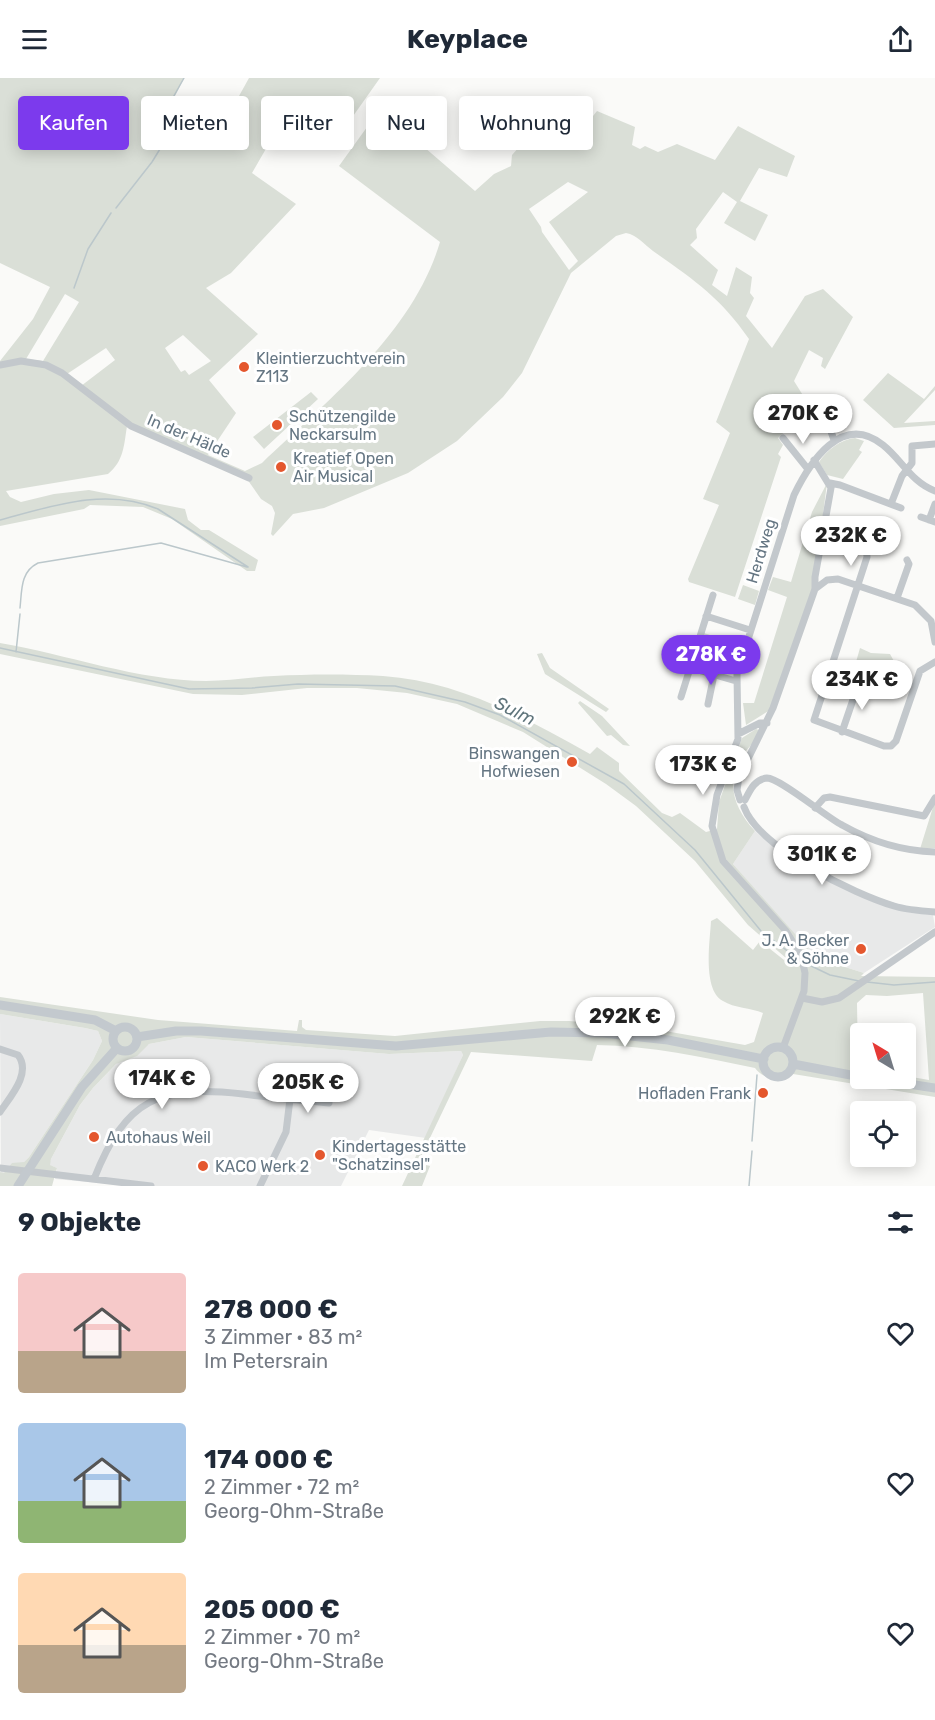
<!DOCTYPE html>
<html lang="de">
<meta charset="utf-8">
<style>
body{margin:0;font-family:Rubik,sans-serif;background:#f2f2f3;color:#1f2937;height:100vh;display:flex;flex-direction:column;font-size:22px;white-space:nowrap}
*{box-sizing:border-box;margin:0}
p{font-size:20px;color:#747a83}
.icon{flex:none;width:33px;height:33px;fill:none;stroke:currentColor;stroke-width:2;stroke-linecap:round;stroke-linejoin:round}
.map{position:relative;height:1108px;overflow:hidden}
.details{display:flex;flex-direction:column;background:#fff;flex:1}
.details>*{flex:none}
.guide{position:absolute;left:18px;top:18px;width:600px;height:54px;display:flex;gap:12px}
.needle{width:39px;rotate:322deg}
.tools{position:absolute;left:850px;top:945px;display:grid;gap:12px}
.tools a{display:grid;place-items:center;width:66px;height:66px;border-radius:6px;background:#fff;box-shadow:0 3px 15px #0003;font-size:30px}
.price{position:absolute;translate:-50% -51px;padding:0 14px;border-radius:21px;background:#fff;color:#222;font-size:20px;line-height:39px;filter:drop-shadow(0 2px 3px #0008)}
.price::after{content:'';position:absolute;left:50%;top:36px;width:18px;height:14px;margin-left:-9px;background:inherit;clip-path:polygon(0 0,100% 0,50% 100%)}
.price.current{background:#7c3aed;color:#fff}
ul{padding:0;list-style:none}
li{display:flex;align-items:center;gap:18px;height:150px;padding:0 18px}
li span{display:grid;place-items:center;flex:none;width:168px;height:120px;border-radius:6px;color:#555}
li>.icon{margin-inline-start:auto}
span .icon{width:72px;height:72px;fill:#fffc;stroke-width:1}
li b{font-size:26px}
h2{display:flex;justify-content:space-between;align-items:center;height:72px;padding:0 18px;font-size:26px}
.tag{padding:0 21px;border-radius:6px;background:#fff;box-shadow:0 3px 15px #0003;font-size:21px;line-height:54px}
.tag.current{background:#7c3aed;color:#fff}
header{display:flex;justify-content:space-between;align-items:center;height:78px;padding:0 18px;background:#fff;font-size:27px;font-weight:700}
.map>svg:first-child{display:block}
</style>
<header><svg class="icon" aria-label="menu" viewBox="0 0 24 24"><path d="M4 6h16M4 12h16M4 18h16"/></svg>Keyplace<svg class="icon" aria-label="share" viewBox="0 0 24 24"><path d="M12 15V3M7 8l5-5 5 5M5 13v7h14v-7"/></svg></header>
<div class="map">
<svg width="935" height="1108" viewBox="0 0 935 1108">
<rect width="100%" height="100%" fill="#fafaf8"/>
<path fill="#e8e9e9" d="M 755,753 L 779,774 L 847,810 L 933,837 L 935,849 L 864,895 L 823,882 L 811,874 L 796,859 L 733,786 Z
M 0,936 L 85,950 L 98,953 L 102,963 L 93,982 L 29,1079 L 1,1108 Z
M 186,959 L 389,976 L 461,973 L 463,977 L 426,1060 L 369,1052 L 341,1108 L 132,1108 L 55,1101 L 57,1090 L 49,1087 L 51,1081 L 80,1027 L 93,1010 L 116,986 L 149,966 Z"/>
<path fill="#dadfd7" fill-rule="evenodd" d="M 0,0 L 184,0 L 162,44 L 209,72 L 249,0 L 380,0 L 351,41 L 331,30 L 311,58 L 302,53 L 297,61 L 278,50 L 252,95 L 296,126 L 231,195 L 206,210 L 258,256 L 209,302 L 236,335 L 208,377 L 245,393 L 262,385 C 328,322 413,255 440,164 L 339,88 L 380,31 L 475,113 L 494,96 L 511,88 L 512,77 L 550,34 L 593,38 L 597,33 L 635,49 L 632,67 L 640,71 L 645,68 L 658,74 L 677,66 L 715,82 L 738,48 L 795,78 L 787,99 L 759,90 L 740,123 L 768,137 L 755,163 L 724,145 L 737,124 L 723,114 L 696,151 L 697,160 L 690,167 L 718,192 L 712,207 L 727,218 L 736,189 L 752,199 L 750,215 L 754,220 L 746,238 L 772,270 L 805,218 L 823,211 L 853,239 L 825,291 L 821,288 L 823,280 L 809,272 L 794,303 L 804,319 L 797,330 L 799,340 L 778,360 L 783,367 L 778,376 L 781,379 L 735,519 L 689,504 L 688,501 L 719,427 L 703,421 L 730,355 L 716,344 L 749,261 C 720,219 694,202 653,173 C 645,167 637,157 626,155 L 616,158 L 571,195 L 522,295 L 503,319 L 457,363 L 408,395 L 324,430 L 293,436 L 273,458 L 271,456 L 275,435 L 272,428 L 261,421 L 247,401 L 127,348 C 124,367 124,383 108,396 L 6,413 L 10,419 L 21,424 L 54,416 L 89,412 L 185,431 L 188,442 L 201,452 L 209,452 L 258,482 L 255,493 L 247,493 L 172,441 L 143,429 L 90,427 L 84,431 L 0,448 L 0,283 L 33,241 L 50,209 L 0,185 ZM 568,104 L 588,114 L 549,144 L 578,183 L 569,192 L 542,154 L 541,149 L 529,131 ZM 65,216 L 79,224 L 43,283 L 26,281 ZM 183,257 L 211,283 L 189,297 L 185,292 L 181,294 L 165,270 ZM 106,270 L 115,282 L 81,308 L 67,296 Z
M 888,295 L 924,321 L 935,308 L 935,312 L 904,345 L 935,343 L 935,347 L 894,350 L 863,322 Z
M 311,314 L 318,321 L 264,371 L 253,359 Z
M 855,360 L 864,363 L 859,372 L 862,374 L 843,401 L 827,397 L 819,384 C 828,371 840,362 855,360 Z
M 827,405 L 814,507 L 773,630 L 746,647 L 743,625 L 754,625 L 787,519 L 768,512 L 773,499 L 791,504 L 812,434 Z
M 743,507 L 759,513 L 755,527 L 738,521 Z
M 704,555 L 722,561 L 718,577 L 724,579 L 718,596 L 706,592 L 712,575 L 699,570 Z
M 0,565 C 65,576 140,603 206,603 C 228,603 251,599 274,598 C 310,596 347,596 383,598 C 458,603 526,640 590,676 L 597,669 L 619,685 L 619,693 L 662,735 L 672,739 L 680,735 L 706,754 L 717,751 L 719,724 L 742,660 L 756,651 L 759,652 C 758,662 749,668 744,676 C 724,704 734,730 755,753 L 733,786 L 811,874 L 823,882 L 864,895 L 861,898 L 935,899 L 935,1019 L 793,996 C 780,1003 765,1003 755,990 C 703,979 651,968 597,967 L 592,983 L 471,974 L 418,1085 L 430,1088 L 422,1108 L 402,1108 L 463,977 L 461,973 L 389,976 L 186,959 L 149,966 L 137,978 L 116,986 L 93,1010 L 80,1027 L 51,1081 L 50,1087 L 57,1090 L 52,1108 L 0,1108 L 0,1094 L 4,1095 L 12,1085 L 24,1084 L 29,1079 L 93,982 L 102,963 L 98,953 L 85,950 L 0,936 L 0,919 L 158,942 L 297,953 L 299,942 L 302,942 L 302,949 L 306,952 L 395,958 L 540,943 L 569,943 L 642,949 L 745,967 L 754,964 L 763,935 C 751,930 734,930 723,923 C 702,912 710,863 711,843 L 717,840 L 753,872 L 760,863 L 784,882 L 786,880 L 748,847 L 695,783 L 636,728 L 606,706 L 523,654 L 457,626 L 407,615 L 357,610 L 307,610 L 242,617 L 193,616 L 0,576 ZM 923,915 L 929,1002 L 906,998 L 906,1000 L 861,1000 L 861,990 L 858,989 L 857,925 L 866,917 L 887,918 Z
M 860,570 L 871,575 L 890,576 L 895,585 L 887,601 L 857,591 L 859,586 L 856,584 Z
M 542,575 L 550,590 L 609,631 L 606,634 L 545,596 L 537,576 Z
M 580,623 L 602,638 L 630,668 L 623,667 L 611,657 L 607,658 L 578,625 Z
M 935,725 L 935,770 L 920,771 L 934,726 Z"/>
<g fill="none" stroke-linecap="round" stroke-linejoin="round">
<path stroke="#bbc7cb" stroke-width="1.5" d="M 166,41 L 166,32 L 184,0
M 116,130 L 152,84 L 171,53 L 168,47
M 74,210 L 88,171 L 111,135
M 0,442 C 52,428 106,409 158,431 L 248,489
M 20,530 C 22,512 20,494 38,485 L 161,465 L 247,489
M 0,570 L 189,611 L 252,610 L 298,606 L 395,608 L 465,624 L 500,637 L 624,706 L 695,772 L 761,853 L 798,881
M 16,574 L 20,536
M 805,885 L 830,897 L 859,903
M 867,904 L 894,907 L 935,904
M 752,1063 L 757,997
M 749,1108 L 752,1073"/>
<path stroke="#c3c8cc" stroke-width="7" d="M 0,287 L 21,283 L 46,287 L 62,295 L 131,348 L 249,400
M 831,326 L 826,339 L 834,362
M 783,360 L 807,390
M 830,405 L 840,407 L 901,430
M 891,426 L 902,398 L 912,385 L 912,368 L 935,366
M 921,439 L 935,444
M 929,442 L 935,426
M 866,468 L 867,479 L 814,642 L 884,668 L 891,668 L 896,663 L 920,593 L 935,584
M 815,511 L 827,502 L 838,501 L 915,527 L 931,543 L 935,564
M 897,520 L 909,486 L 907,482
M 706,538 L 750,552
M 691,590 L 736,603
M 681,619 L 713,517
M 708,626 L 714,597
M 842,654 L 857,610 L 865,600
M 738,656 L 760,645 L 767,645
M 740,722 L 737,712 L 739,699 L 773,630 L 815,511 L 815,499 L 831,410 L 814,382
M 745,722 C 750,712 755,701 767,700 C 780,700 826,739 842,747 C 872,764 901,773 935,774
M 744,729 C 759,770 854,816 894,828 C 907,832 921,833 935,834
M 815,730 L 824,720 L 830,719 L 924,738 L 935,720
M 802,920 L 822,924 L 839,920 L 935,854
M 783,970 L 804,913 L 805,895 L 801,877 L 786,853 L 723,783 L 712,748 L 717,717 L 738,661 L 737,596 L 794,417 C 810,384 842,334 883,367 C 902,382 911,404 935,413
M 0,971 L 18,977 C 32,995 10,1019 0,1034
M 0,1090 L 151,1108
M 94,1101 C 126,1020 159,1007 243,1016 C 272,1020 300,1022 329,1025
M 260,1108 L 286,1054 L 290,1021"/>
<path stroke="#c3c9ce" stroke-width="9" d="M 0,927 L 95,942 L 116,953
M113 961a12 12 0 1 1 24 0a12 12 0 1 1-24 0Z
M 137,959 L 176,953 L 201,953 L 396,968 L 551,954 L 603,955 L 668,962 L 764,981
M763 984a15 15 0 1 1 30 0a15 15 0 1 1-30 0Z
M 793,986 L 861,999
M 869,1000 L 935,1010
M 18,1108 L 82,1009 L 117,970"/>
</g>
<g fill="#e4572e" stroke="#fff" stroke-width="2">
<circle cx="244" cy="289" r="6"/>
<circle cx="277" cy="347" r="6"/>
<circle cx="281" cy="389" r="6"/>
<circle cx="572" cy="684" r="6"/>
<circle cx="861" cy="871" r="6"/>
<circle cx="763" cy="1015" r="6"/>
<circle cx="94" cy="1059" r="6"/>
<circle cx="320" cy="1077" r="6"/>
<circle cx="203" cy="1088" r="6"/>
</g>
<g text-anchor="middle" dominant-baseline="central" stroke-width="6" stroke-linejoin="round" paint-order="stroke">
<g font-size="16" fill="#657683" stroke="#fff" text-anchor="start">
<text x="256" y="280">Kleintierzuchtverein<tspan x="256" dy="18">Z113</tspan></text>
<text x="289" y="338">Schützengilde<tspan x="289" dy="18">Neckarsulm</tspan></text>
<text x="293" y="380">Kreatief Open<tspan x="293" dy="18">Air Musical</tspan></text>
<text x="560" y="675" text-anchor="end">Binswangen<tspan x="560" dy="18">Hofwiesen</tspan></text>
<text x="849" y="862" text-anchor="end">J. A. Becker<tspan x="849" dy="18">&amp; Söhne</tspan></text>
<text x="751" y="1015" text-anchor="end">Hofladen Frank</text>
<text x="106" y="1059">Autohaus Weil</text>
<text x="332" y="1068">Kindertagesstätte<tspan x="332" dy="18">"Schatzinsel"</tspan></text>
<text x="215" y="1088">KACO Werk 2</text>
</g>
<g font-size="16" fill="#657683" stroke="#fff">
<text transform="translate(189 358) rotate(23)">In der Hälde</text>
<text transform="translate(761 473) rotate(-73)">Herdweg</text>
</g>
<g font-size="18" font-style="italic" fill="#60757c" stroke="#fff">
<text transform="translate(515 633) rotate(26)">Sulm</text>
</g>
</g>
</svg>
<div class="tools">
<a><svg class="needle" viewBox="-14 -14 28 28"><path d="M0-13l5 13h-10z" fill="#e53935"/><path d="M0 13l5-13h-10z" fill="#747a83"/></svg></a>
<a><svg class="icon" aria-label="locate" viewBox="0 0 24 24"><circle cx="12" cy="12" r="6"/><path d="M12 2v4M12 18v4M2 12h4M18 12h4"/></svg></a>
</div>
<b class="price" style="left:803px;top:367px">270K €</b>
<b class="price" style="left:851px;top:489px">232K €</b>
<b class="price current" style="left:711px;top:608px">278K €</b>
<b class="price" style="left:862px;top:633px">234K €</b>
<b class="price" style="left:703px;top:718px">173K €</b>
<b class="price" style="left:822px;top:808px">301K €</b>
<b class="price" style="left:625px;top:970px">292K €</b>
<b class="price" style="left:162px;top:1032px">174K €</b>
<b class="price" style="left:308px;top:1036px">205K €</b>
<div class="guide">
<a class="tag current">Kaufen</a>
<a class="tag">Mieten</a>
<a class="tag">Filter</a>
<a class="tag">Neu</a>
<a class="tag">Wohnung</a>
</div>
</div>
<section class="details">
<h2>9 Objekte<svg class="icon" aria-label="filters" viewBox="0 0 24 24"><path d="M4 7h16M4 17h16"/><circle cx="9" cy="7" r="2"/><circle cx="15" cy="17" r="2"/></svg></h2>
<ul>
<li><span style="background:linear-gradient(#f6c9c9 65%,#b9a48a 0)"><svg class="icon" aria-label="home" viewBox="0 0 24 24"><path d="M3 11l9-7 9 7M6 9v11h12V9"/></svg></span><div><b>278 000 €</b><p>3 Zimmer · 83 m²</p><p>Im Petersrain</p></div><svg class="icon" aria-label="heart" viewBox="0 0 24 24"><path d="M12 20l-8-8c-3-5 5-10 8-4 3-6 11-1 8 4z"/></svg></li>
<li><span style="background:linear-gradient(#a9c7e8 65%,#8fb573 0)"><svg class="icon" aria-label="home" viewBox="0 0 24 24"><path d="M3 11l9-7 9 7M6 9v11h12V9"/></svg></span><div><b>174 000 €</b><p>2 Zimmer · 72 m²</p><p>Georg-Ohm-Straße</p></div><svg class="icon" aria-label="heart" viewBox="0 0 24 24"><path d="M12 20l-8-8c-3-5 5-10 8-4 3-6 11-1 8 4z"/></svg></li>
<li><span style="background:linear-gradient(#ffd9b3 60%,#b9a48a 0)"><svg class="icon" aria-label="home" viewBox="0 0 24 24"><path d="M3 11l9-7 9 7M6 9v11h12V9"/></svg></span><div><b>205 000 €</b><p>2 Zimmer · 70 m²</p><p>Georg-Ohm-Straße</p></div><svg class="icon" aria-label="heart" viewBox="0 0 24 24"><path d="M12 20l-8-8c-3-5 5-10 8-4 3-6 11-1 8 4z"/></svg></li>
</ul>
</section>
